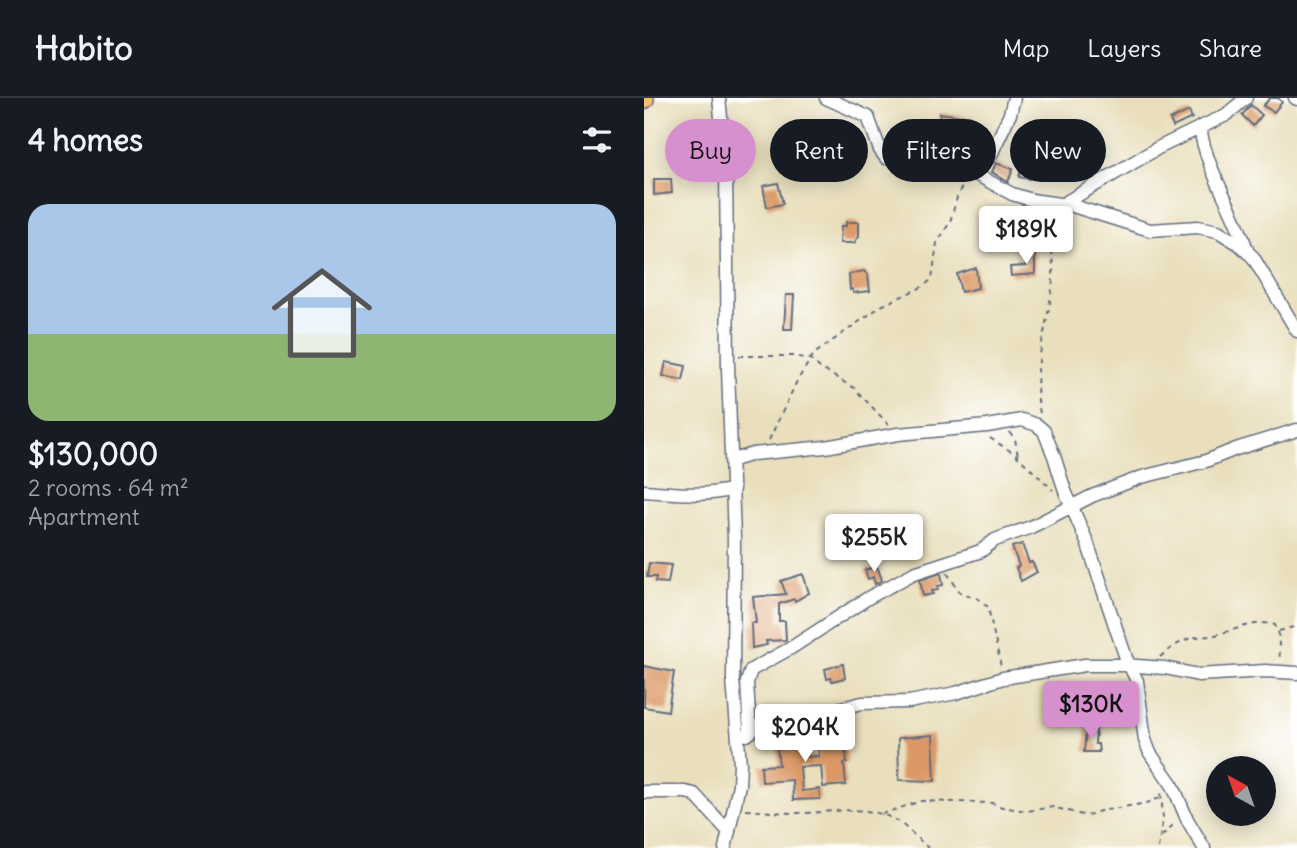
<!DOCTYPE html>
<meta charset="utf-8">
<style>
body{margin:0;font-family:Delius,sans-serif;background:#20242c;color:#f1f3f6;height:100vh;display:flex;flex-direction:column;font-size:26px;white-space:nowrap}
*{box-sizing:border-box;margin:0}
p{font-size:23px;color:#9ea1a6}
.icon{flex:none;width:38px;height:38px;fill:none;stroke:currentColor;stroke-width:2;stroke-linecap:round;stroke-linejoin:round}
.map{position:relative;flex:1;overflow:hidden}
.drawer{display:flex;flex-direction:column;background:#171b24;width:644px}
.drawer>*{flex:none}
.hud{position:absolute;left:21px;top:21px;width:527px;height:63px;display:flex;gap:14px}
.needle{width:46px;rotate:320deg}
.controls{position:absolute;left:562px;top:658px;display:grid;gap:14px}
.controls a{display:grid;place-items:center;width:70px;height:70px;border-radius:50%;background:#171b24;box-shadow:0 4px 18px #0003;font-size:35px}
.price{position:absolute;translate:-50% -60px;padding:0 16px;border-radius:7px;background:#fff;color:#222;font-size:23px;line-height:46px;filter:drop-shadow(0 2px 4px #0008)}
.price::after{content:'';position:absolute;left:50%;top:42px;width:21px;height:16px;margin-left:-10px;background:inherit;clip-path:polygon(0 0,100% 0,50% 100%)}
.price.selected{background:#d690ce;color:#111}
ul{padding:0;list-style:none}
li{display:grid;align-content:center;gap:14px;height:371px;padding:0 28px}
li span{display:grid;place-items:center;height:217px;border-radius:21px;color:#555}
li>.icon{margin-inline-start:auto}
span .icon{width:126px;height:126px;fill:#fffc;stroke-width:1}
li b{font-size:30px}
h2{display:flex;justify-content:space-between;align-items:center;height:84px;padding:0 28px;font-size:30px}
.pill{padding:0 24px;border-radius:32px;background:#171b24;box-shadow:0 4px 18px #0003;font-size:24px;line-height:63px}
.pill.selected{background:#d690ce;color:#111}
header{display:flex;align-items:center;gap:42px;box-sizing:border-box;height:98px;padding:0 35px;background:#171b24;border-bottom:2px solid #363941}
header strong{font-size:33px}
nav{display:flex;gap:38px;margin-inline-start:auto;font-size:24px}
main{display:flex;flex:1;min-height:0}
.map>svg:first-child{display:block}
</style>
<header>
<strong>Habito</strong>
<nav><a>Map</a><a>Layers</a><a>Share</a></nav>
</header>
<main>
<section class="drawer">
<h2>4 homes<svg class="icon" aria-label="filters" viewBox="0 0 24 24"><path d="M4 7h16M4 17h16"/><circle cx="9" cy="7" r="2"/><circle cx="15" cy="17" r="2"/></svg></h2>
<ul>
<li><span style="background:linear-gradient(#a9c7e8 60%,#8fb573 0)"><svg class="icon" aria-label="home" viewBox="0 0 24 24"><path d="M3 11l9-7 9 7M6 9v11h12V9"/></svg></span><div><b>$130,000</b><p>2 rooms · 64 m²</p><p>Apartment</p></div></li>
</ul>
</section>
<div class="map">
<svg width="653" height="750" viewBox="0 0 653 750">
<rect width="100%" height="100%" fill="#fff"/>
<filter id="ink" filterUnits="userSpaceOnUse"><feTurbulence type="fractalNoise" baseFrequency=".0143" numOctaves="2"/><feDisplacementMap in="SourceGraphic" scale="14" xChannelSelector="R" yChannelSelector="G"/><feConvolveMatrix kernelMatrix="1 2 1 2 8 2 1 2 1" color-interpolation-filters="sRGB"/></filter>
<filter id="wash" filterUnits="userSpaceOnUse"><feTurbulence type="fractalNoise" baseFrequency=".00686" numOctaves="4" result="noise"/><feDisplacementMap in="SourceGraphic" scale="28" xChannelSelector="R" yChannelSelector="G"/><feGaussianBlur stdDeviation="1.57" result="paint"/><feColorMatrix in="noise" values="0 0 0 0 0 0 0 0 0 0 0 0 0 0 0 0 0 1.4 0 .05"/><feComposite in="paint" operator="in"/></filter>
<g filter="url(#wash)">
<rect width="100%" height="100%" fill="#e9dfbc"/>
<g id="blocks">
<path fill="#db9865" d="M 626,0 L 634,0 L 638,4 L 630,14 L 619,8 Z
M 607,7 L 618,17 L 609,28 L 598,17 Z
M 545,13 L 548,20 L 529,29 L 526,22 Z
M 296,15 L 331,20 L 329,32 L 295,25 Z
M 379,63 L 389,65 L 385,81 L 375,79 Z
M 352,65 L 369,71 L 364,84 L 348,74 Z
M 10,81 L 27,81 L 28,95 L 10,97 Z
M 134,85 L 139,106 L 123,109 L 119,88 Z
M 202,124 L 215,124 L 215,138 L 210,145 L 196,145 L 197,128 L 202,128 Z
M 375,132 L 379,148 L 368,151 L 364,135 Z
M 391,153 L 391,176 L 367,178 L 366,169 L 382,168 L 382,154 Z
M 332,170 L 334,190 L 317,194 L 313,176 Z
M 220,173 L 224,177 L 226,193 L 209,195 L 209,191 L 206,192 L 205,176 Z
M 142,197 L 150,197 L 148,231 L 140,231 Z
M 22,264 L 42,268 L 39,282 L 19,278 Z
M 378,446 L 385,465 L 388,464 L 393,474 L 377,483 L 372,470 L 375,468 L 368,449 Z
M 5,465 L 27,467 L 24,485 L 11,484 L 12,479 L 3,479 Z
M 233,468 L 238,482 L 231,486 L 229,479 L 224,481 L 221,472 Z
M 297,475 L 299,487 L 294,488 L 294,492 L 288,493 L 289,496 L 279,498 L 276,482 Z
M 159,476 L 165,495 L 151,503 L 150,501 L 135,506 L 135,523 L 141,523 L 142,542 L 122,543 L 123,547 L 108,550 L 107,525 L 112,525 L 109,499 L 142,496 L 137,483 Z
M 199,566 L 201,580 L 188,583 L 187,580 L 183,581 L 181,571 Z
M 0,568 L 30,574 L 24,613 L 0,609 Z
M 157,630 L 159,659 L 175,658 L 174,648 L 201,644 L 203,665 L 200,665 L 202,687 L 179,689 L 177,668 L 156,669 L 158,693 L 175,691 L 176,701 L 149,702 L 148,682 L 118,684 L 117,668 L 135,667 L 131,632 Z
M 442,631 L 452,631 L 451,646 L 454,646 L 455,654 L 440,654 Z
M 289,637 L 291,683 L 255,682 L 254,640 Z"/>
</g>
</g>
<g filter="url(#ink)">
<use href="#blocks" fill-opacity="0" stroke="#636d7f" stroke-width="2"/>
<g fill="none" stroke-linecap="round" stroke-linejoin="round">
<defs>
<path id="minor" d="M 75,0 L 82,68 L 84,270 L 90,441 L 89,582 L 96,666 L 95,687 L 81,750
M 182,0 L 224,19 L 236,52 L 242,60 L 287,59 L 328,74 L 368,96 L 388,102 L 429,108 L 506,132 L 554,129 L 574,133 L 595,146 L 609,159 L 653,233
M 651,0 L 653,1
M 556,29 C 562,73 591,112 604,155
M 328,74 L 346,59 L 366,16 L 370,0
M 419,106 L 514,50 L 582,17 L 602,0
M 89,362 L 109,356 L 181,349 L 254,336 L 343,328 L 378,322 L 393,327 L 400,333 L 410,358 L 421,393 L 443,444 L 482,560 L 493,583 L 501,642 L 506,655 L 529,688 L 543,721 L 560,750
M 0,393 C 29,395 61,399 89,391
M 106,634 L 103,584 L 107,572 L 147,550 L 224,500 L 270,475 L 337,453 L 351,442 L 387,429 L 448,398 L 498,379 L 562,363 L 592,351 L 653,332
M 103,637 L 116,626 L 134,621 L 166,618 L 218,605 L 265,604 L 312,595 L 359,580 L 441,567 L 479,567 L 521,570 L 554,577 L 621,573 L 653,575
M 0,694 L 41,694 L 50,696 L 85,734"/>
<path id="highway" d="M 0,1 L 0,0"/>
</defs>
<use href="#minor" stroke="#636d7f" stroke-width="15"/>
<use href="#highway" stroke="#636d7f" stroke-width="22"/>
<path stroke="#636d7f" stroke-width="2" stroke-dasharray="5 5" stroke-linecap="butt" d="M 95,258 L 149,258 L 166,261 L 176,270 L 210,290 L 245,327
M 396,315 C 386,270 406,224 409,180 C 410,160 405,136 400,116
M 365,334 L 371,341 L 374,358
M 346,340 L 371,356 L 409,392
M 125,342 L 153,283 L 170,256 L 237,208 L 280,188 L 288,181 L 293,145 L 306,124 L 314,96 L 322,82
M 303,475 L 316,494 L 335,501 L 344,509 L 357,569
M 635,533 L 653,528
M 516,559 C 525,551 534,545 544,541 C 552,538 559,539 566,538 C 584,535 615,520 631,527 L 634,533 L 636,562
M 102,712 C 118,713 135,715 152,715 C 181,716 211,707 240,717 C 257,722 271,738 284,750
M 238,716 L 277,703 L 348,705 L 358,709 L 383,713 L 409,709 L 442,718 L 456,713 L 503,705 L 518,699
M 518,738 L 531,725
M 514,750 L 519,721 L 517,692"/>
<use href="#minor" stroke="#fff" stroke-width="12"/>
<use href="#highway" stroke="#f4c16a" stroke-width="19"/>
</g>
</g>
</svg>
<div class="controls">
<a><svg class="needle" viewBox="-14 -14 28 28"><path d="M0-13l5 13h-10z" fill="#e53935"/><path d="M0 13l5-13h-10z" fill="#9ea1a6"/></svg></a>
</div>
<b class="price" style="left:382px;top:168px">$189K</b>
<b class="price" style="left:230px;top:476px">$255K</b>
<b class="price selected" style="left:447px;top:643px">$130K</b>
<b class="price" style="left:161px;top:666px">$204K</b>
<div class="hud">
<a class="pill selected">Buy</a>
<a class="pill">Rent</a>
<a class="pill">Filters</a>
<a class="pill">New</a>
</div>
</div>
</main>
